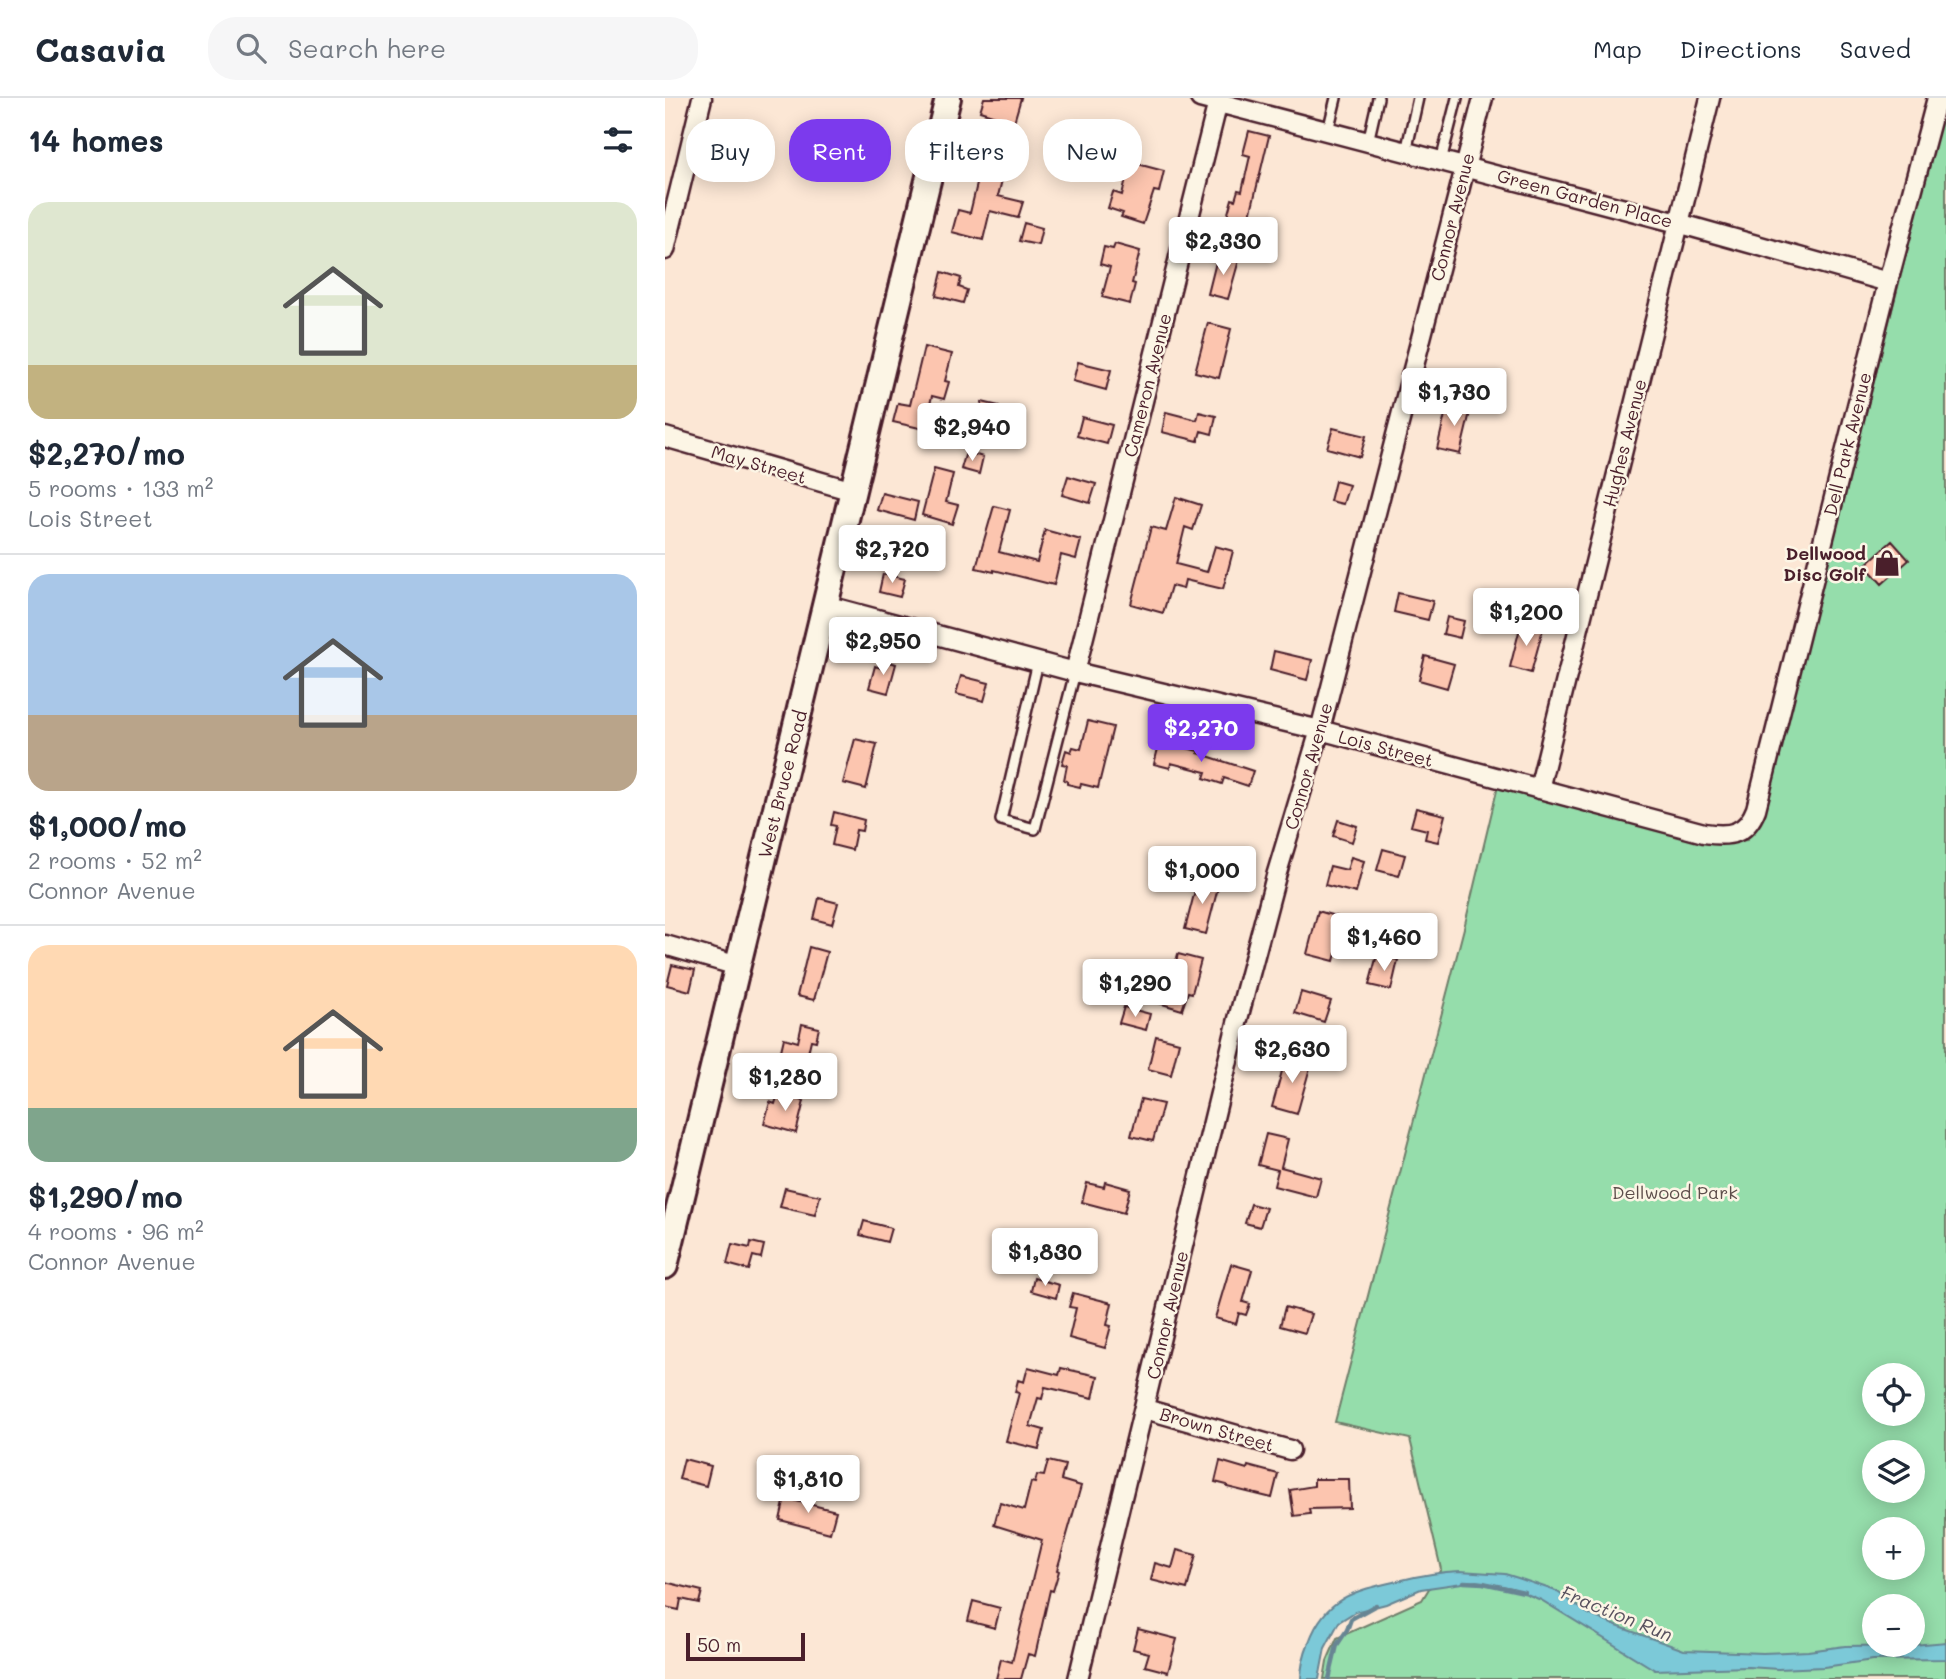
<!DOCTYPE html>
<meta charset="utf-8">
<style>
body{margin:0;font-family:Mali,sans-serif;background:#f6f6f7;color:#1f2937;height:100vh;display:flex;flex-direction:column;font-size:26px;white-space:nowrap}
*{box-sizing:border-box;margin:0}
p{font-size:23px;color:#747a83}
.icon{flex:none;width:38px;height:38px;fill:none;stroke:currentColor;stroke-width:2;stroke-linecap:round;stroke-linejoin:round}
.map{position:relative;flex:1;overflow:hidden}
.side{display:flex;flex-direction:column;background:#fff;width:665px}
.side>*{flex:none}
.guide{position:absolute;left:21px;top:21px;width:665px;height:63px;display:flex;gap:14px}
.tools{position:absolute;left:1197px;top:1265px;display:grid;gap:14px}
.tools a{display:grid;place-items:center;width:63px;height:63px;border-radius:50%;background:#fff;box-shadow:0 4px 18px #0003;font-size:35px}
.scale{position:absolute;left:21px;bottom:18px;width:119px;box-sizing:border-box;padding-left:7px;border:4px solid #4a1f2b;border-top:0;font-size:19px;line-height:24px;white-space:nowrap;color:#4a1f2b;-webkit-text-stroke:5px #fcf5e5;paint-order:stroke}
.price{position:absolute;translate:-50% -60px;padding:0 16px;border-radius:7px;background:#fff;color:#222;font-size:23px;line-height:46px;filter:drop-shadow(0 2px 4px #0008)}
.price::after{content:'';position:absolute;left:50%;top:42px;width:21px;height:16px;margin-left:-10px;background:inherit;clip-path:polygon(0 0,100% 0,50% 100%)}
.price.on{background:#7c3aed;color:#fff}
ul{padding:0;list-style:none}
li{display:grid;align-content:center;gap:14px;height:371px;padding:0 28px}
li+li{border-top:2px solid #e0e1e3}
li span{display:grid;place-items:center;height:217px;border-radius:21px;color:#555}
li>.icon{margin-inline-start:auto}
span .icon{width:126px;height:126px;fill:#fffc;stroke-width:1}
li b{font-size:30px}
h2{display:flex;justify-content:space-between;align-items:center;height:84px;padding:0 28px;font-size:30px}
.pill{padding:0 24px;border-radius:28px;background:#fff;box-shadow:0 4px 18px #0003;font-size:24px;line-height:63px}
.pill.on{background:#7c3aed;color:#fff}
header{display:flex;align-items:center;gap:42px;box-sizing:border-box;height:98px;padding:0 35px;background:#fff;border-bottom:2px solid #e0e1e3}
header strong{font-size:33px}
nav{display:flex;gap:38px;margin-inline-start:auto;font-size:24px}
.search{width:490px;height:63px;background:#f6f6f7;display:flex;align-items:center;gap:18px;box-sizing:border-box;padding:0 24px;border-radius:28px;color:#747a83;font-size:26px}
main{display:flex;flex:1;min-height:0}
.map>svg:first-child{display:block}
</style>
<header>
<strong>Casavia</strong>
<div class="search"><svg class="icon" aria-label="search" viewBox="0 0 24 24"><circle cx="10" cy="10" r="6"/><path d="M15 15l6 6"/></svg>Search here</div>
<nav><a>Map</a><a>Directions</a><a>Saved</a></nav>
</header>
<main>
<section class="side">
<h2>14 homes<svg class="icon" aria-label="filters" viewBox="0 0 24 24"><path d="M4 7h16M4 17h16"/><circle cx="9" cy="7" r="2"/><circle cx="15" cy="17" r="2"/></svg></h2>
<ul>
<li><span style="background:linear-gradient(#dfe7d0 75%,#c2b280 0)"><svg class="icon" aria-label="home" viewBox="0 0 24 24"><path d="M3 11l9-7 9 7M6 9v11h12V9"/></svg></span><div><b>$2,270/mo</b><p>5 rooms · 133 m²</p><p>Lois Street</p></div></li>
<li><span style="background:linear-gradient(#a9c7e8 65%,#b9a48a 0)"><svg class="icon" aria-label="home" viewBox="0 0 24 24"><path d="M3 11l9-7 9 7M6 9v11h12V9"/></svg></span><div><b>$1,000/mo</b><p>2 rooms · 52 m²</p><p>Connor Avenue</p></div></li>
<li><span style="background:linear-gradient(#ffd9b3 75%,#7fa58c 0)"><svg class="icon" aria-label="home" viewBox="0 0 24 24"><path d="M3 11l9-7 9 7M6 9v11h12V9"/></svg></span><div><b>$1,290/mo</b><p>4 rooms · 96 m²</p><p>Connor Avenue</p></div></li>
</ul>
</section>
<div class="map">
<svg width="1281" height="1581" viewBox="0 0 1281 1581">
<rect width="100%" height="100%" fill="#fce7d5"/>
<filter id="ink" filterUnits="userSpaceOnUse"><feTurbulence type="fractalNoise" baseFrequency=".0143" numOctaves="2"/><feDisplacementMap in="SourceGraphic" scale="14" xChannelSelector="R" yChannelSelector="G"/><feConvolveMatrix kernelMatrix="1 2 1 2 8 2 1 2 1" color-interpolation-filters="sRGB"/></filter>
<g filter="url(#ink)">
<path fill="#95ddab" stroke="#707e6b" stroke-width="2" fill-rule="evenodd" d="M 1281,0 L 1281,1581 L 659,1581 L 662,1563 L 672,1540 L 757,1502 L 776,1471 L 745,1341 L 670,1324 L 799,830 L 833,688 L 1046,745 L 1082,742 L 1098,719 ZM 1209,1278 L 1248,1278 L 1248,1316 L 1209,1316 ZM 1209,1354 L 1248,1354 L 1248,1393 L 1209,1393 ZM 1209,1432 L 1248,1432 L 1248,1470 L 1209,1470 ZM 1209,1508 L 1248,1508 L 1248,1547 L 1209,1547 Z"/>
<path fill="#7bc9d8" stroke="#678593" stroke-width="2" d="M 795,1473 L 840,1476 L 853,1480 L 891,1493 L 924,1516 L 949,1527 L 1019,1552 L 1098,1555 L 1143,1553 L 1180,1548 L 1248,1547 L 1281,1544 L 1281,1561 L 1208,1562 L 1159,1569 L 1113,1571 L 1083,1569 L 990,1572 L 876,1502 L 847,1490 L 811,1483 L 756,1491 L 721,1506 L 690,1514 L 674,1524 L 660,1550 L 654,1581 L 636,1581 C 636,1568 639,1556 644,1544 C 661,1497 693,1492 737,1482 C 757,1477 775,1474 795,1473 Z"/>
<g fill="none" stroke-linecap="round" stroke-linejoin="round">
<path stroke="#678593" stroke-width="4.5" d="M 799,1484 L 818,1485 L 859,1494
M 664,1581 L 672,1547 L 682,1532 L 686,1521 L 711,1507"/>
</g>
<path fill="#fcc5af" stroke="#4a1f2b" stroke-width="2" d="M 319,0 L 356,0 L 349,24 L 315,13 Z
M 584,33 L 604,38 L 580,138 L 558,133 L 567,101 L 570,102 L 573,92 L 577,93 L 585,58 L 578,56 Z
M 318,61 L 341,66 L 333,98 L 358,104 L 353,120 L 325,113 L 318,142 L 287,134 L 293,112 L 305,115 Z
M 465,64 L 499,73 L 494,94 L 489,93 L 478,126 L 456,119 L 458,115 L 443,110 L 448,94 L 457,97 Z
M 359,125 L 377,130 L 373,147 L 354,143 Z
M 450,146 L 475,153 L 467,185 L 470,186 L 465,206 L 437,199 L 445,169 L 435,166 L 439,149 L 448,151 Z
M 553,156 L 574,162 L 563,201 L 543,196 Z
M 277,174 L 296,180 L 294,189 L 302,192 L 298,205 L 271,198 Z
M 543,225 L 566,231 L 554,280 L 530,274 Z
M 259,249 L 287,256 L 280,283 L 284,284 L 279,301 L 267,298 L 259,331 L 228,324 L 233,305 L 245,307 Z
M 413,264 L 446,272 L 441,292 L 408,283 Z
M 317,304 L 334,308 L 330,324 L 313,319 Z
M 783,304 L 806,310 L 795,356 L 772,351 Z
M 501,314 L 532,322 L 534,314 L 551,318 L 547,336 L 536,333 L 533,343 L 497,334 Z
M 417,319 L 447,327 L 442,346 L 412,338 Z
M 668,330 L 701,338 L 695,359 L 662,350 Z
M 301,354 L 318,359 L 314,376 L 296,371 Z
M 269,371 L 288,376 L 281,404 L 293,407 L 287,426 L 257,417 Z
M 403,378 L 431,386 L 425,405 L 397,397 Z
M 670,383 L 684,387 L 678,406 L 665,403 Z
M 217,395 L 253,404 L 249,422 L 212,412 Z
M 511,399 L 536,407 L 528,432 L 520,429 L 511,466 L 542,474 L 550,448 L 568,453 L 558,491 L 520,482 L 518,491 L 506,488 L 498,515 L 466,506 L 486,429 L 501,433 Z
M 329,408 L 345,412 L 334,454 L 372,464 L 380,432 L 416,442 L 411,461 L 396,457 L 389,487 L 329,472 L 329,474 L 311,470 Z
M 1227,443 L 1244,462 L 1217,486 L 1200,467 Z
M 218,476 L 240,481 L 235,499 L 214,494 Z
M 733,495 L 768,503 L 763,522 L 729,514 Z
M 782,519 L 799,523 L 795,540 L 778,536 Z
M 856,526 L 878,531 L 866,575 L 845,569 Z
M 609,553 L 647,562 L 642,582 L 605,572 Z
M 760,558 L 789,566 L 782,590 L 754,582 Z
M 219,562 L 231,566 L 223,595 L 204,590 L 210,568 L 216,570 Z
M 296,578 L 324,585 L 319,603 L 291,596 Z
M 423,623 L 448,629 L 433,690 L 416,686 L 415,689 L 402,686 L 402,683 L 399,682 L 402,667 L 397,666 L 401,652 L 406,654 L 408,649 L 416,651 Z
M 190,641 L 212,646 L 201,691 L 178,685 Z
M 495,643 L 533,653 L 533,655 L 588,673 L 583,688 L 559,680 L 557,686 L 539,680 L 541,674 L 506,665 L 505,670 L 489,666 Z
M 751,710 L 780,717 L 773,744 L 760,741 L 762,732 L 746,728 Z
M 169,714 L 199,722 L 197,733 L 191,732 L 187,752 L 167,747 L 171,728 L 166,727 Z
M 673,722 L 692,728 L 687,744 L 668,738 Z
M 718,751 L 740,757 L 734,778 L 712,772 Z
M 686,759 L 699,763 L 691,795 L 660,787 L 665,768 L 682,772 Z
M 533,781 L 554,786 L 541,836 L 520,831 Z
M 154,800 L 173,805 L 167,826 L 149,821 Z
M 653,813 L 680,821 L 676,835 L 684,837 L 681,850 L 673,848 L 669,863 L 642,856 Z
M 144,849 L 162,854 L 149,902 L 132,898 Z
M 513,856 L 536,862 L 527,895 L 523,894 L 517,912 L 494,905 L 498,890 L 503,892 Z
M 712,857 L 733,862 L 726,892 L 704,887 Z
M 7,867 L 30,872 L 25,893 L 2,887 Z
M 636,894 L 666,903 L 659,924 L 630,915 Z
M 459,909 L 485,916 L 481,932 L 454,925 Z
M 137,926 L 154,930 L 151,943 L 146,942 L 143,955 L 136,954 L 133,966 L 114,961 L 119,940 L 133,944 Z
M 491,938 L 514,944 L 506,977 L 483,971 Z
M 621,959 L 646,966 L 632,1016 L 607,1009 Z
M 113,996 L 139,1003 L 131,1035 L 99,1026 L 105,1004 L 110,1006 Z
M 476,1001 L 498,1006 L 488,1043 L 466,1038 Z
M 601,1036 L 623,1041 L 616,1069 L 656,1080 L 651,1099 L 609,1088 L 613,1072 L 593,1067 Z
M 440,1084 L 465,1091 L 459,1115 L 417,1104 L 422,1085 L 439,1089 Z
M 120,1090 L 155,1098 L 150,1117 L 115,1109 Z
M 586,1106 L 601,1110 L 595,1129 L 580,1125 Z
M 199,1123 L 226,1130 L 222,1144 L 195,1137 Z
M 86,1144 L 99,1147 L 96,1160 L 88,1158 L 84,1172 L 62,1166 L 67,1146 L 85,1150 Z
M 566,1166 L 587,1172 L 578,1204 L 585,1206 L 581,1217 L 574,1215 L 571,1226 L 550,1220 Z
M 369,1180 L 394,1187 L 391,1200 L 366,1193 Z
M 408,1195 L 447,1205 L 442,1227 L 446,1228 L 440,1250 L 404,1240 L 411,1210 L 404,1209 Z
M 620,1209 L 646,1216 L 640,1235 L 615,1228 Z
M 363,1269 L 394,1277 L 396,1270 L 433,1278 L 428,1300 L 380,1289 L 377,1301 L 373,1300 L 365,1328 L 379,1332 L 374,1351 L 341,1343 L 354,1295 L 350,1294 L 353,1282 L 359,1284 Z
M 19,1361 L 46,1368 L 41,1388 L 14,1381 Z
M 383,1363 L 400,1367 L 396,1382 L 416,1388 L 392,1472 L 394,1473 L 388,1493 L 385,1492 L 370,1558 L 363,1556 L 356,1581 L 331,1581 L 336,1561 L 347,1564 L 377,1442 L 329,1427 L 335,1405 L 359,1412 L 366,1384 L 370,1385 L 372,1377 L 379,1378 Z
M 555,1363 L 582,1371 L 583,1368 L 613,1376 L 607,1400 L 562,1389 L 562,1387 L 550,1384 Z
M 649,1381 L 684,1381 L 685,1410 L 644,1411 L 645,1416 L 629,1418 L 625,1392 L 649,1388 Z
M 120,1400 L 171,1413 L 165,1435 L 115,1422 Z
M 512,1452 L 531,1457 L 522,1491 L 486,1482 L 490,1465 L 507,1470 Z
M 0,1484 L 37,1493 L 34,1505 L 16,1501 L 14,1512 L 0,1509 Z
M 308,1503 L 335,1510 L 330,1530 L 303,1523 Z
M 473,1531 L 512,1541 L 503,1574 L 480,1568 L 484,1555 L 468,1551 Z"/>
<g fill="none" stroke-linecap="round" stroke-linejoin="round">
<defs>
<path id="lane" d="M 663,33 L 671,0
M 703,44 L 713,0
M 741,54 L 753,0
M 776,63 L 792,0
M 373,564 L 336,722 L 370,731 L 410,574"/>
<path id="street" d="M 535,0 L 1013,125 L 1223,184
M 0,152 L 37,0
M 0,339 L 188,393
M 160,507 L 410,574 L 655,632 L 1039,735 C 1065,739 1081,737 1091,711 L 1223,184 L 1272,0
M 410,574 L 554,0
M 874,691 L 1045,0
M 0,847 L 73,868
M 480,1311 L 625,1352
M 413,1581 L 573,921 L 611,778 L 655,632 L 818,0"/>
<path id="secondary" d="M 0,1168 L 283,0"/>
</defs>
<use href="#lane" stroke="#4a1f2b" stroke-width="14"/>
<use href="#street" stroke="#4a1f2b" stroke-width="23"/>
<use href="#secondary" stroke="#4a1f2b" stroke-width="30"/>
<use href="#lane" stroke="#fcf5e5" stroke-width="9"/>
<use href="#street" stroke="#fcf5e5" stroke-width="18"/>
<use href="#secondary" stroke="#fcf5e5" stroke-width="24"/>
</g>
</g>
<defs>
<symbol id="shop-bare" viewBox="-9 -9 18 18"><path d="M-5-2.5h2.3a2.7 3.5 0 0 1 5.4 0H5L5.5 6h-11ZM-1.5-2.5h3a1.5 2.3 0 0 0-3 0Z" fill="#4a1f2b" stroke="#fcf5e5" stroke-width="2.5" paint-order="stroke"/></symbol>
</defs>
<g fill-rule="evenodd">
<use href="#shop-bare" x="1203" y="446" width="38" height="38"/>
</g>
<g text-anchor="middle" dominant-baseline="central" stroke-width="5" stroke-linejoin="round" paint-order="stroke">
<g font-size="18" fill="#4a1f2b" stroke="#fcf5e5">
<text transform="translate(920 100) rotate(15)">Green Garden Place</text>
<text transform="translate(787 119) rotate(-76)">Connor Avenue</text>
<text transform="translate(482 287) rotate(-76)">Cameron Avenue</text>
<text transform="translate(959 345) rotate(-76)">Hughes Avenue</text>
<text transform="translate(1182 346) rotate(-76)">Dell Park Avenue</text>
<text transform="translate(94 366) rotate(16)">May Street</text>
<text transform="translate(721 650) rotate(15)">Lois Street</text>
<text transform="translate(643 668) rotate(-74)">Connor Avenue</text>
<text transform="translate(117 686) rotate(-76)">West Bruce Road</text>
<text transform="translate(502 1217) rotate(-77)">Connor Avenue</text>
<text transform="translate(552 1331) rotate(16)">Brown Street</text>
</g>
<g font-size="18" font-weight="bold" fill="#4a1f2b" stroke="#fcf5e5" text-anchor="end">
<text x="1201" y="455">Dellwood<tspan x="1201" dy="21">Disc Golf</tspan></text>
</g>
<g font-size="18" fill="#5d4e4b" stroke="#fcf5e5">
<text x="1010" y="1094">Dellwood Park</text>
</g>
<g font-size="19" font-style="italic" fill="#59525f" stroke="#fcf5e5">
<text transform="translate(952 1515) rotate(22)">Fraction Run</text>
</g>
</g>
</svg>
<div class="tools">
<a><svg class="icon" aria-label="locate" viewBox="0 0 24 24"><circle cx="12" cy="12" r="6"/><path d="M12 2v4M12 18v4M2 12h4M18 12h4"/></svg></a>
<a><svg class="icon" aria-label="layers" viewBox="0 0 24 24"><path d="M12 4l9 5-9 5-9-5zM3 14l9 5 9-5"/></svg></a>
<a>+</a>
<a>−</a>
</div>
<div class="scale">50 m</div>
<b class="price" style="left:558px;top:179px">$2,330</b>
<b class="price" style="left:789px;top:330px">$1,730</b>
<b class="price" style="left:307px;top:365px">$2,940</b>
<b class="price" style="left:227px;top:487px">$2,720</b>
<b class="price" style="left:861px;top:550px">$1,200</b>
<b class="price" style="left:218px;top:579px">$2,950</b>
<b class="price on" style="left:536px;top:666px">$2,270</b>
<b class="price" style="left:537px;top:808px">$1,000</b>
<b class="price" style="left:719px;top:875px">$1,460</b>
<b class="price" style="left:470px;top:921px">$1,290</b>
<b class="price" style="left:627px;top:987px">$2,630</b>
<b class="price" style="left:120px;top:1015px">$1,280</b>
<b class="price" style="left:380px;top:1190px">$1,830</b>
<b class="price" style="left:143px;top:1417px">$1,810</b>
<div class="guide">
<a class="pill">Buy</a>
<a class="pill on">Rent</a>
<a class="pill">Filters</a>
<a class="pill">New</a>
</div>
</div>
</main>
